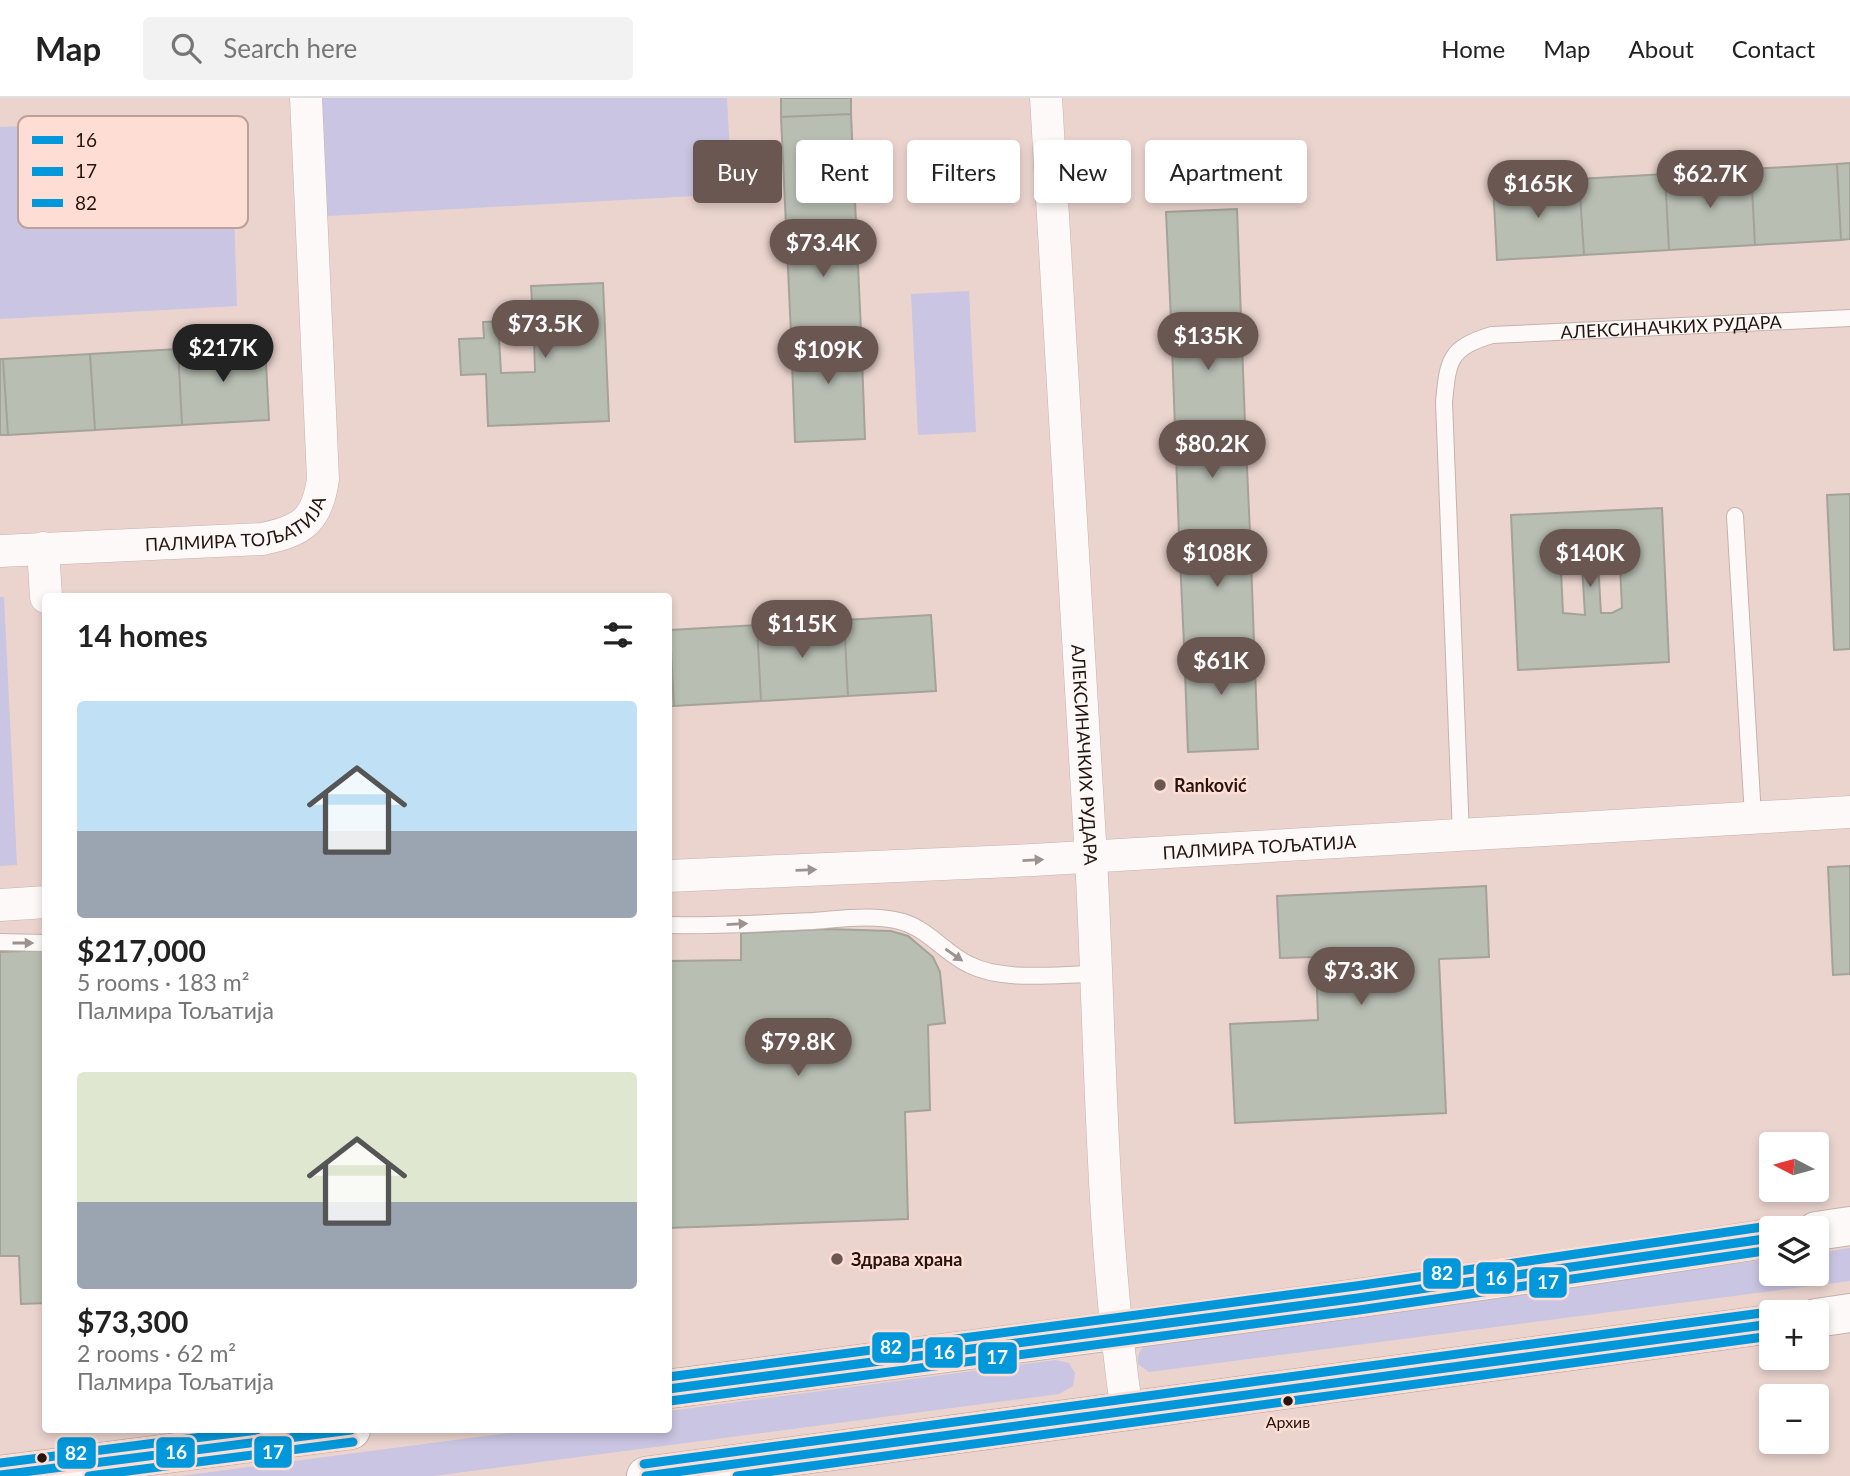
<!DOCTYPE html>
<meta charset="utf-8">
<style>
body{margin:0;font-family:Lato,sans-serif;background:#f2f2f2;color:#222;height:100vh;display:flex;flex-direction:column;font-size:26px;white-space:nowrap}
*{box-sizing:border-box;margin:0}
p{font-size:23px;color:#767676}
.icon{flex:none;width:38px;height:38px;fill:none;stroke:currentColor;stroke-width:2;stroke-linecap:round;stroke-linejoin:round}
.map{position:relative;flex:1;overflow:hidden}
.sheet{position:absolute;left:42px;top:495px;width:630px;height:840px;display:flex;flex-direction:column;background:#fff;border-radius:7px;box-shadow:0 4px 10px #0003}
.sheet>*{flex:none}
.guide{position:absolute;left:693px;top:42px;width:665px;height:63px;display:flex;gap:14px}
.needle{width:46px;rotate:276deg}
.controls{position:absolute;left:1759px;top:1034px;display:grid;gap:14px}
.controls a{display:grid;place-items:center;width:70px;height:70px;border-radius:7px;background:#fff;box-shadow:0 4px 10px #0003;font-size:35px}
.price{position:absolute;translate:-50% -60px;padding:0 16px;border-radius:24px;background:#6b5752;color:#fff;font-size:23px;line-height:46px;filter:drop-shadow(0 2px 4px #0008)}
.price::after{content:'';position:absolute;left:50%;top:42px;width:21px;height:16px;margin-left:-10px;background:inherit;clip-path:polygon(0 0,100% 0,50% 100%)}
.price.on{background:#222;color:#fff}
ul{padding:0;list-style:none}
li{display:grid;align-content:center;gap:14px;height:371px;padding:0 35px}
li span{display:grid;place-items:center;height:217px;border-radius:7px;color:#555}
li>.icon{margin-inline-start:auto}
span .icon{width:126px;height:126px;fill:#fffc;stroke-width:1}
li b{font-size:30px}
h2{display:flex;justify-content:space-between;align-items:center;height:84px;padding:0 35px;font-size:30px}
.chip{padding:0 24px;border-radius:7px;background:#fff;box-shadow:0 4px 10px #0003;font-size:24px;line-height:63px}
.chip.on{background:#6b5752;color:#fff}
header{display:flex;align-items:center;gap:42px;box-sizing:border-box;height:98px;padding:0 35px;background:#fff;border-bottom:2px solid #e0e0e0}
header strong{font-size:33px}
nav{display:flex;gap:38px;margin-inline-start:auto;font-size:24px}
.search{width:490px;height:63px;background:#f2f2f2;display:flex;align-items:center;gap:18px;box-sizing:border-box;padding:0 24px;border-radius:7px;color:#767676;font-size:26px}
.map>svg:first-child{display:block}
</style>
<header>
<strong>Map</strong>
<div class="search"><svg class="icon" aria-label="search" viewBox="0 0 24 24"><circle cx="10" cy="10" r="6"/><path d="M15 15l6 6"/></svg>Search here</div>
<nav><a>Home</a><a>Map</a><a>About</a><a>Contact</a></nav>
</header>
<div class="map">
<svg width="1850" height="1378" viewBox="0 0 1850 1378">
<rect width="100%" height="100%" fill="#ebd4ce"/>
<path fill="#cac5e2" d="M 320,0 L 727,0 L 732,96 L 327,118 Z
M 231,19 L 237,208 L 0,221 L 0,29 Z
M 969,193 L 976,334 L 918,337 L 911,196 Z
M 0,499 L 4,499 L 17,767 L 0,768 Z
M 1850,1150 L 1850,1183 L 1149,1274 L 1138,1266 C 1137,1256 1141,1251 1148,1243 L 1771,1161 L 1771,1176 L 1816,1176 L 1817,1155 Z
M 1055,1262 L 1069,1265 L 1075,1275 L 1073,1288 L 1059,1296 L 433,1378 L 180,1378 L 530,1332 L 668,1332 L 669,1313 Z"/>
<path fill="#b8beb2" stroke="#a4a29a" stroke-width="2" fill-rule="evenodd" d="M 781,0 L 851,0 L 851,16 L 781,19 Z
M 851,16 L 856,125 L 786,128 L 781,19 Z
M 1850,65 L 1850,141 L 1841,142 L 1837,66 Z
M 1837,66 L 1841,142 L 1755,147 L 1751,71 Z
M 1751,71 L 1755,147 L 1669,152 L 1665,76 Z
M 1665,76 L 1669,152 L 1584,157 L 1579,81 Z
M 1579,81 L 1584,157 L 1497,162 L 1493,86 Z
M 1237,111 L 1241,219 L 1171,222 L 1166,114 Z
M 856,125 L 861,233 L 791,236 L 786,128 Z
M 603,185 L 609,323 L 488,328 L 486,276 L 461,277 L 459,241 L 484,240 L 483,224 L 533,222 L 531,188 ZM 534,238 L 535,274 L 501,275 L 499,240 Z
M 1241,219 L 1245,326 L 1175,329 L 1171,222 Z
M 861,233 L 865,341 L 795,344 L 791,236 Z
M 265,246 L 269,322 L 182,327 L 178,251 Z
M 178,251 L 182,327 L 95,332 L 90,256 Z
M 90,256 L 95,332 L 8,337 L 3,261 Z
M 0,261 L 3,261 L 8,337 L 0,337 Z
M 1245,326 L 1250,435 L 1179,438 L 1175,329 Z
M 1850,396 L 1850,551 L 1834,552 L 1827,397 Z
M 1662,410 L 1669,564 L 1518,572 L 1511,417 ZM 1609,465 L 1620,468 L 1622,510 L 1612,515 L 1601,515 L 1598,466 ZM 1582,467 L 1585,517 L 1563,515 L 1561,473 L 1571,468 Z
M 1250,435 L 1254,544 L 1184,547 L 1179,438 Z
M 931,517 L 936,593 L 848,598 L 844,522 Z
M 844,522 L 848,598 L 761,603 L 757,527 Z
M 757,527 L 761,603 L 674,608 L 670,532 Z
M 668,532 L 674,608 L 668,608 Z
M 1254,544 L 1258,651 L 1188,654 L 1184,547 Z
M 1850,768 L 1850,876 L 1833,877 L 1828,769 Z
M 1486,788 L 1489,859 L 1439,861 L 1446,1015 L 1235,1025 L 1230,926 L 1318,922 L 1316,859 L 1280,860 L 1277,798 Z
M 827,831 L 891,833 L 908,838 L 933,859 L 940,874 L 945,925 L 928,927 L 930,1012 L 905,1014 L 908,1121 L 668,1130 L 669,863 L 741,862 L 741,835 Z
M 46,852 L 46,1205 L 21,1206 L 19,1158 L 0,1158 L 0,854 Z"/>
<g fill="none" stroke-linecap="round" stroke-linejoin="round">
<defs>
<g id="lane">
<path d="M 1735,418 L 1753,718"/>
<path id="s1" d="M 1461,737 L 1444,304 C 1448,262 1449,250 1492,237 L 1850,220"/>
<path d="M 668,827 C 717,828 764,825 813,823 C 841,821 875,816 903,824 C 929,832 946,856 970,867 C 1004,884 1059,876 1096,876"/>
<path d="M 0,844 L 46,845"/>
</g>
<g id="street">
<path id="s2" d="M 1046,0 C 1060,253 1076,506 1091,760 C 1101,944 1100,1131 1127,1314"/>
<path d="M 43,450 L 46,499"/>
<path id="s3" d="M 0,453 L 262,441 C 302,433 317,423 323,381 L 306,0"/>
<path id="s4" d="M 668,778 L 1033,762 L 1850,714"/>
<path d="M 0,807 L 46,804"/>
</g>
<path id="secondary" d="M 1816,1133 L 1850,1128
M 1816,1220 L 1850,1215
M 668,1291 C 1036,1243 1404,1197 1771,1140
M 0,1377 L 351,1332
M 646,1378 L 1771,1226"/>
</defs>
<use href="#lane" stroke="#c6b2ac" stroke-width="18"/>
<use href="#street" stroke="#c6b2ac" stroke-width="33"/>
<use href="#secondary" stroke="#c6b2ac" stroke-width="40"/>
<use href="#lane" stroke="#fcf9f8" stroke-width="16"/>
<use href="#street" stroke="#fcf9f8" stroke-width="32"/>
<use href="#secondary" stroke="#fcf9f8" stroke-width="38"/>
<defs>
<path id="bus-1" d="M 668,1291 L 1358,1200 L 1771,1140
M 0,1377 L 351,1332
M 646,1378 L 1771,1226"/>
<path id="bus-2" d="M 670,1303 L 1359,1212 L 1771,1152
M 89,1378 L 353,1344
M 737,1378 L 1771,1238"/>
<path id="bus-3" d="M 668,1279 L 1356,1188 L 1769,1128
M 0,1365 L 257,1332
M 644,1366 L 1769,1214"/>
</defs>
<use href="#bus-1" stroke="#feddd4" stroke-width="14"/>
<use href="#bus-2" stroke="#feddd4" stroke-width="14"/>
<use href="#bus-3" stroke="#feddd4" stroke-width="14"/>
<use href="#bus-1" stroke="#0098da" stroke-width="9"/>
<use href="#bus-2" stroke="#0098da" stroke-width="9"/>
<use href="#bus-3" stroke="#0098da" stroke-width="9"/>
</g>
<defs><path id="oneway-solid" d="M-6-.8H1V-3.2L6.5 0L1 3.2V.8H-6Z" transform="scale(1.75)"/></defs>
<g fill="#9c928f">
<use href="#oneway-solid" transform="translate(1033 762) rotate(-3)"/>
<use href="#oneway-solid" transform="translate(806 772) rotate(-2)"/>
<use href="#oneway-solid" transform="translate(737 826) rotate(-3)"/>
<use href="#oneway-solid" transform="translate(23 845)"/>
<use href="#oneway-solid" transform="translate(954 857) rotate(35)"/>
</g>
<g fill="#6b5752" stroke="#feddd4" stroke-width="2.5">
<circle cx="1160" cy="687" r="7"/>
<circle cx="837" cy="1161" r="7"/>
</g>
<g fill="#26140f" stroke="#feddd4" stroke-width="2.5">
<circle cx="1288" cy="1303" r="6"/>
<circle cx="42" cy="1360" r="6"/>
</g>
<g text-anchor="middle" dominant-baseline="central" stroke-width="5" stroke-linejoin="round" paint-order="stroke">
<g font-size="16" fill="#26140f" stroke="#feddd4">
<text x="1288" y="1323">Архив</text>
</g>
<g font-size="18" fill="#26140f" stroke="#feddd4">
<text stroke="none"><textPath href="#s1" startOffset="704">АЛЕКСИНАЧКИХ РУДАРА</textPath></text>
<text stroke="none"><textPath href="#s3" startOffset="242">ПАЛМИРА ТОЉАТИЈА</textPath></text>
<text stroke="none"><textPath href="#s2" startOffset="658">АЛЕКСИНАЧКИХ РУДАРА</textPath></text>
<text stroke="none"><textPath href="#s4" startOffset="592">ПАЛМИРА ТОЉАТИЈА</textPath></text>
</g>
<g font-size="18" font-weight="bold" fill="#26140f" stroke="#feddd4" text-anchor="start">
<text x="1174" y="687">Ranković</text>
<text x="851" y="1161">Здрава храна</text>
</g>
</g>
<rect x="18" y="18" width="230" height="112" rx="10" fill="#feddd4" stroke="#bda199" stroke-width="2"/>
<rect x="32" y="38" width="31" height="8" fill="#0098da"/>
<rect x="32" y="69" width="31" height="9" fill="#0098da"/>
<rect x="32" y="101" width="31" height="8" fill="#0098da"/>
<g font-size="19" fill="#26140f">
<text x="75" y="49">16</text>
<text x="75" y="80">17</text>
<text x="75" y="112">82</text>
</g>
<g stroke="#feddd4" stroke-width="2.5">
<rect x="1422" y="1159" width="40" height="33" rx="7" fill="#0098da"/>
<rect x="1475" y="1163" width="41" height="34" rx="7" fill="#0098da"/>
<rect x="1528" y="1168" width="40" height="33" rx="7" fill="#0098da"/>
<rect x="871" y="1233" width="40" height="33" rx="7" fill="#0098da"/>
<rect x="924" y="1238" width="40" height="33" rx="7" fill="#0098da"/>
<rect x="977" y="1243" width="41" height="34" rx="7" fill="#0098da"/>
<rect x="253" y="1337" width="40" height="34" rx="7" fill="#0098da"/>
<rect x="155" y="1338" width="41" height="33" rx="7" fill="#0098da"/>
<rect x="56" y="1338" width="41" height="34" rx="7" fill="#0098da"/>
</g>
<g font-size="19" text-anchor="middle" font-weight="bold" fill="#fff">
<text x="1442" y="1182">82</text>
<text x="1496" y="1187">16</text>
<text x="1548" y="1191">17</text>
<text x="891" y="1256">82</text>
<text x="944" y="1261">16</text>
<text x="997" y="1266">17</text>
<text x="273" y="1361">17</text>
<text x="176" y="1361">16</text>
<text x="76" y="1362">82</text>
</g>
</svg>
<div class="controls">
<a><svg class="needle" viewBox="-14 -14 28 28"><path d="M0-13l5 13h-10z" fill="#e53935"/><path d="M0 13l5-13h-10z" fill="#767676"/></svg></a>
<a><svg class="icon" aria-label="layers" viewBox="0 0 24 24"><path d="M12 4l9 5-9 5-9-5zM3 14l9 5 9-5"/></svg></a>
<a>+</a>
<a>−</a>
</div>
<b class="price" style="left:1710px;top:112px">$62.7K</b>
<b class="price" style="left:1538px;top:122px">$165K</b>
<b class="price" style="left:823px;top:181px">$73.4K</b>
<b class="price" style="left:545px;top:262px">$73.5K</b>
<b class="price" style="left:1208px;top:274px">$135K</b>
<b class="price on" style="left:223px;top:286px">$217K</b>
<b class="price" style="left:828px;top:288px">$109K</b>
<b class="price" style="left:1212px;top:382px">$80.2K</b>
<b class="price" style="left:1217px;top:491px">$108K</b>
<b class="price" style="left:1590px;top:491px">$140K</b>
<b class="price" style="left:802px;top:562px">$115K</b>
<b class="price" style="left:1221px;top:599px">$61K</b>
<b class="price" style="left:1361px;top:909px">$73.3K</b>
<b class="price" style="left:798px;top:980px">$79.8K</b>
<div class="guide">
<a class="chip on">Buy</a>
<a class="chip">Rent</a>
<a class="chip">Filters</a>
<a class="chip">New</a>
<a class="chip">Apartment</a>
</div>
<section class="sheet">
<h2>14 homes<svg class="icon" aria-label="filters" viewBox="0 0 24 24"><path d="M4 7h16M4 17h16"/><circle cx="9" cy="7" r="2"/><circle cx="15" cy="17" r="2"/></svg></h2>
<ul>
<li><span style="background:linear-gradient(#bfe0f5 60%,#9aa5b1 0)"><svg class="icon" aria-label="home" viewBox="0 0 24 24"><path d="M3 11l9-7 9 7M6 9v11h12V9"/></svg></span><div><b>$217,000</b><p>5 rooms · 183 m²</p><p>Палмира Тољатија</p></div></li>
<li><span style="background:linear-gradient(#dfe7d0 60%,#9aa5b1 0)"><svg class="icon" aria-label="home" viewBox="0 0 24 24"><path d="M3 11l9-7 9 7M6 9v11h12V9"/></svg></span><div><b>$73,300</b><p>2 rooms · 62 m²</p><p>Палмира Тољатија</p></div></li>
</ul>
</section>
</div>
